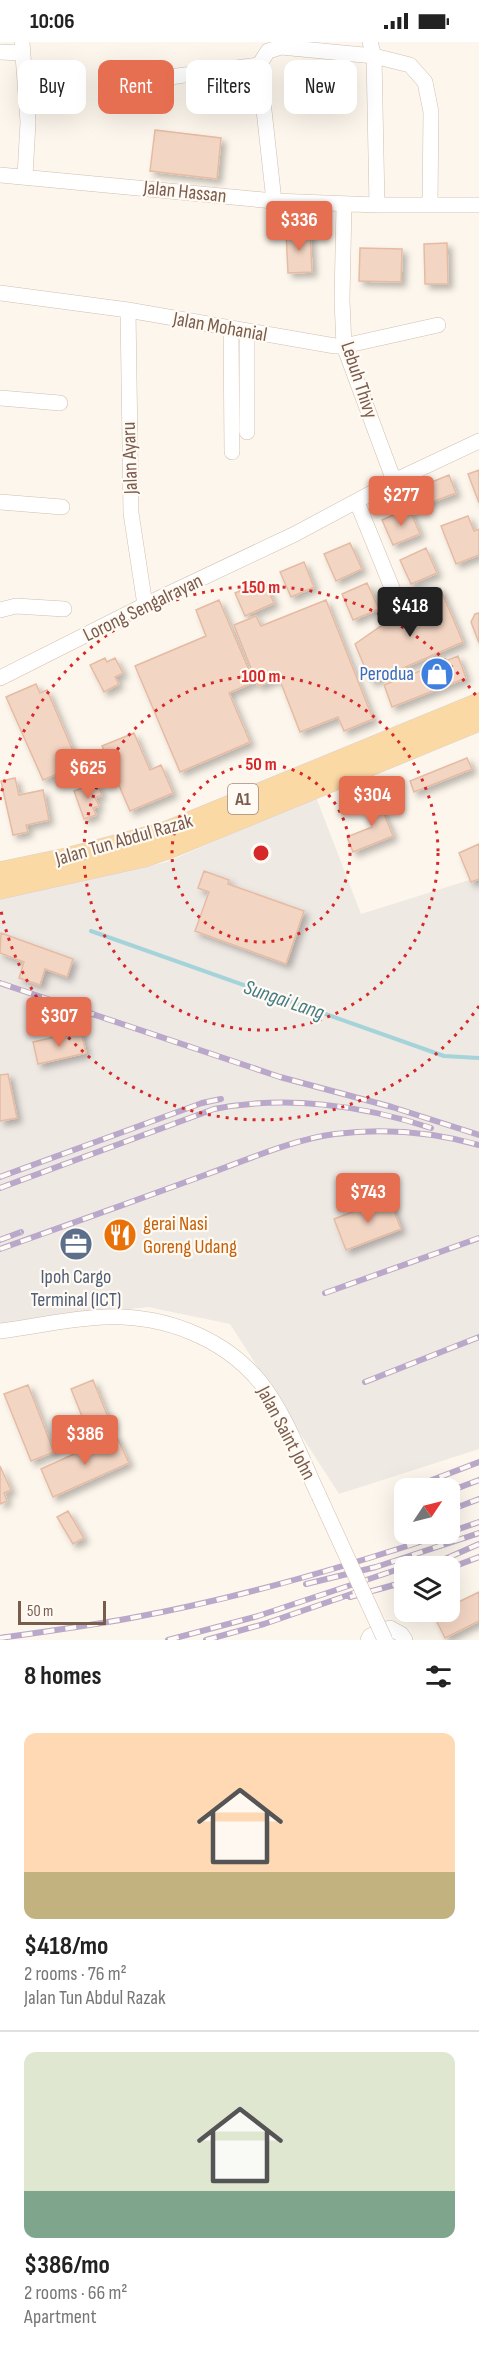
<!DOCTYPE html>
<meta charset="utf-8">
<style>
body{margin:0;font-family:"Sofia Sans Condensed",sans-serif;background:#f6f6f6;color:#222;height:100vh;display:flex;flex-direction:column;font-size:22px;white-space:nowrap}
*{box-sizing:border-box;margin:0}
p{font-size:20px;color:#767676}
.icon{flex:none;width:33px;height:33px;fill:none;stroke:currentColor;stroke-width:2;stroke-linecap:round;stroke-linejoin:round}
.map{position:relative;height:1598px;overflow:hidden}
.panel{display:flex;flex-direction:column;background:#fff;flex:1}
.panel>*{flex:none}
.hud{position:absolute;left:18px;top:18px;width:444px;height:54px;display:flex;gap:12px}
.needle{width:39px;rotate:55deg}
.tools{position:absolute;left:394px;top:1436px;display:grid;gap:12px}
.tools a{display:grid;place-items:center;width:66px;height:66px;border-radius:12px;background:#fff;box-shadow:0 6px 24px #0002;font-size:30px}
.scale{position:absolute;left:18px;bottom:15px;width:88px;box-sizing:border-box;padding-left:6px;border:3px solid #7a5c4d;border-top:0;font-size:16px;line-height:21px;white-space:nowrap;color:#7a5c4d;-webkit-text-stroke:4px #fffaf3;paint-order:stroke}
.price{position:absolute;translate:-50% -51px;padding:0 14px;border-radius:6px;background:#e76f51;color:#fff;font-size:20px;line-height:39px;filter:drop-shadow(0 2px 3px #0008)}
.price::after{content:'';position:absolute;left:50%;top:36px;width:18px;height:14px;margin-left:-9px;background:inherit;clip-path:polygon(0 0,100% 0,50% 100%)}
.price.on{background:#222;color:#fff}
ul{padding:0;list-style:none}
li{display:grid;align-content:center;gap:12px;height:318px;padding:0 24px}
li+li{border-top:2px solid #e0e0e0}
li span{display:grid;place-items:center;height:186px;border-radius:12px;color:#555}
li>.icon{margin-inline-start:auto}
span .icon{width:108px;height:108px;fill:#fffc;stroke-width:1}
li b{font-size:26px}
h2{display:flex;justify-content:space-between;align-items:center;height:72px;padding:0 24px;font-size:26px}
.pill{padding:0 21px;border-radius:12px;background:#fff;box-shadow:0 6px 24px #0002;font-size:21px;line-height:54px}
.pill.on{background:#e76f51;color:#fff}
.status{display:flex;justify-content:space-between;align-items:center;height:42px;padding:0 30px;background:#fff;direction:ltr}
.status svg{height:16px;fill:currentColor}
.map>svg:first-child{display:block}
</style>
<div class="status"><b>10:06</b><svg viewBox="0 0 49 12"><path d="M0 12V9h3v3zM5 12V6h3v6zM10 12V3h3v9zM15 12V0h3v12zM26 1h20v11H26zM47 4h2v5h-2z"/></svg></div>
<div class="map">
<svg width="479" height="1598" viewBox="0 0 479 1598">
<defs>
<filter id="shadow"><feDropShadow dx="4.5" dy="4.5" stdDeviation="3" flood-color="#0004"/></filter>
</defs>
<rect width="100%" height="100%" fill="#fdf6ec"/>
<path fill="#efe9e4" d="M 316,755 L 361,872 L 479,835 L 479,1407 L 339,1452 L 230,1282 L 148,1265 L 0,1282 L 0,857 L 167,820 Z"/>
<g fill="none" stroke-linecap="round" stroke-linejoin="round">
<path stroke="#a5d3da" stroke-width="4" d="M 91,889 L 444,1014 L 479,1016"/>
</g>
<path fill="#f3d5c3" stroke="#e6bba3" stroke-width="1.5" filter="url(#shadow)" d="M 155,88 L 221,96 L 217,137 L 150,129 Z
M 286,190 L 310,190 L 312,230 L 288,231 Z
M 447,201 L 448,242 L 425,242 L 424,202 Z
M 360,206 L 402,207 L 401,240 L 359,239 Z
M 479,428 L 479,461 L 468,432 Z
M 449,433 L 456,451 L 424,463 L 417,446 Z
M 409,466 L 420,492 L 393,503 L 382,478 Z
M 468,474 L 474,489 L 479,487 L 479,513 L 456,522 L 441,484 Z
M 350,501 L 362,527 L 336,539 L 324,512 Z
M 426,506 L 437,531 L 411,542 L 400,518 Z
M 304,520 L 314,545 L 291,555 L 280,530 Z
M 264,539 L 274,561 L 245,574 L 235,551 Z
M 367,541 L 379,567 L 353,578 L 342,552 Z
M 440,546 L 463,600 L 371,640 L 355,602 L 394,575 L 396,580 L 402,579 L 405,569 Z
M 219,558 L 254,640 L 229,651 L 250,700 L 180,730 L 135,624 L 206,594 L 196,568 Z
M 326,558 L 373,677 L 344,689 L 338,675 L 300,690 L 279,636 L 258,644 L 234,583 L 256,574 L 261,584 Z
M 479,571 L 479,601 L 471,580 L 475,572 Z
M 458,614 L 466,636 L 392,665 L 384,643 Z
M 105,616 L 107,620 L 115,616 L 123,631 L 115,635 L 119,642 L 104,650 L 90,623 Z
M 36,642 L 40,651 L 47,648 L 79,723 L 43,738 L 6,655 Z
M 134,691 L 150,728 L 161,723 L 173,751 L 130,769 L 102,704 Z
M 467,716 L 472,727 L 414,750 L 410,739 Z
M 15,736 L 19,753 L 43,748 L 49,778 L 26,783 L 28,790 L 13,793 L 1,739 Z
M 97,741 L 102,753 L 95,756 L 99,764 L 93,766 L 96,773 L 84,777 L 74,749 Z
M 377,754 L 393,794 L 353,810 L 347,795 L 372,785 L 362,760 Z
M 479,802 L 479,837 L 471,840 L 459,811 Z
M 204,829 L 229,838 L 228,842 L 304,869 L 286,922 L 195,889 L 209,850 L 198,846 Z
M 1,891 L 73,917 L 67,935 L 45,927 L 40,943 L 19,936 L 24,920 L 0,911 Z
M 81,989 L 86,1011 L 38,1022 L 33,1000 Z
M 8,1032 L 17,1076 L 0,1079 L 0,1033 Z
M 389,1156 L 401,1187 L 346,1208 L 334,1177 Z
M 93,1338 L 112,1385 L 90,1394 L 71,1347 Z
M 28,1343 L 54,1410 L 31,1419 L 4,1352 Z
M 116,1393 L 129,1421 L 53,1455 L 41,1427 Z
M 0,1424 L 11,1448 L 4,1451 L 7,1459 L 0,1462 Z
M 68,1469 L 84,1496 L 73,1502 L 57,1475 Z
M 479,1550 L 479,1579 L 445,1596 L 433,1572 L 440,1569 L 450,1569 L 450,1564 Z"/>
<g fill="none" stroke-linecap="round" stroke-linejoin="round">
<defs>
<path id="minor" d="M 22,0 L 28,80 L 25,134
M 370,0 L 374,14 L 377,163
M 0,10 L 22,11
M 118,42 L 259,23
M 0,133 L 274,159 L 377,163 L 479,163
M 274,159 L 259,23 L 268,9 L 281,5 L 374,14 L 410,23 L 425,40 L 431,70 L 430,163
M 344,162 L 342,258 L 344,304 L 394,439
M 0,251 L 128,268 L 335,304 L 344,304 L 438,283
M 128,268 L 131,471 L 145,563
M 231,288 L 232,410
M 0,356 L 60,361
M 247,390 L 247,290
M 0,460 L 62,465
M 357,460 L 399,563
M 0,568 L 16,564 L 64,567
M 0,636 L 145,563 L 295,492 L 394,439 L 479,399
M 0,1289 C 35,1285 70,1276 105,1275 C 162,1273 222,1294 260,1340 C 286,1373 301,1416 319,1454
M 368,1598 L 370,1594 L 390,1586 L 401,1592 L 405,1598"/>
<path id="major" d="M 0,830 L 67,816 L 165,790 L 479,661
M 0,847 L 144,815 L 170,806 L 479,679"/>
</defs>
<use href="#minor" stroke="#d1beb0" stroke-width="16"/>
<use href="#major" stroke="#dad1cd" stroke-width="21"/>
<use href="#minor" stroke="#fff" stroke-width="15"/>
<use href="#major" stroke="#fbd9a5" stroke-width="20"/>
<defs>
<path id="rail" d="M 0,941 L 280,1035 L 392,1065 L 479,1093
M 0,1135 L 202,1061 L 221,1057
M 0,1146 L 214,1067 C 285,1053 362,1063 431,1086
M 0,1198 L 21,1190
M 0,1207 C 68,1183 137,1158 205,1133 C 244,1119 294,1097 335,1092 C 384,1086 432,1090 479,1103
M 325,1251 L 479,1196
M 365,1340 L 479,1295
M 419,1443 L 479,1420
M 450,1449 L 479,1438
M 450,1468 L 479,1457
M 450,1490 L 479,1480
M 429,1524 L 479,1502
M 450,1526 L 479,1515
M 306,1542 L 376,1525 L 479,1491
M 350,1555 L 405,1540
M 0,1596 C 43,1590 87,1584 131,1576 C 236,1557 345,1525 447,1491
M 168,1598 L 258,1574 L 405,1525
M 206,1598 L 264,1582 L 357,1550"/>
</defs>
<use href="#rail" stroke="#b9a8c9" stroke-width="6"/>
<use href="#rail" stroke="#fffaf3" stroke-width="4" stroke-dasharray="11" stroke-linecap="butt"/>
<defs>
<path id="minor-bridge" d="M 319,1454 L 385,1598"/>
</defs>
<use href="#minor-bridge" stroke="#d1beb0" stroke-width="16" stroke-linecap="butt"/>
<use href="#minor-bridge" stroke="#fff" stroke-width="15"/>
</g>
<g fill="none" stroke="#d62828" stroke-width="3" stroke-dasharray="3 6">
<circle cx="261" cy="811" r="89"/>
<circle cx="261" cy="811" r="177"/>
<path d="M479 964A266 266 0 0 1 0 864M0 758A266 266 0 0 1 479 658"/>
</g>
<defs>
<symbol id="shop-disc" viewBox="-11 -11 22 22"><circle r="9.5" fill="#3f7fe0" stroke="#fffaf3"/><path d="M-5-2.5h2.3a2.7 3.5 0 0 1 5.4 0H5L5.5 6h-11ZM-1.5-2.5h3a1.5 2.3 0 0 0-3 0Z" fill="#fff"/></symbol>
<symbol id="restaurant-disc" viewBox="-11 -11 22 22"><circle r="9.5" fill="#e8710a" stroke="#fffaf3"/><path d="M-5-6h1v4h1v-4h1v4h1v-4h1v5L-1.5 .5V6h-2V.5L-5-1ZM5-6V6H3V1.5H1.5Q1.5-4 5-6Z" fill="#fff"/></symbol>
<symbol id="office-disc" viewBox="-11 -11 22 22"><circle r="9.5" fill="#5c6f8a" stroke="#fffaf3"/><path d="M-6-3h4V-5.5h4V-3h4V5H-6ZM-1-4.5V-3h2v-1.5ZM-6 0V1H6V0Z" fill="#fff"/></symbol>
</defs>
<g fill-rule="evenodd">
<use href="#shop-disc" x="418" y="613" width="38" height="38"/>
<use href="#restaurant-disc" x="101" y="1174" width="38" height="38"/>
<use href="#office-disc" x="57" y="1183" width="38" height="38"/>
</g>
<g text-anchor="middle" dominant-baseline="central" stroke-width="4.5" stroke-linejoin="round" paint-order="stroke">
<rect fill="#fffaf3" stroke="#a28b7f" stroke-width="1.5" x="228" y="742" width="30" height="30" rx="4.5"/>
<g font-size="18" font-weight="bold" fill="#7a5c4d">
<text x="243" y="757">A1</text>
</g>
<g font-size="20" fill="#7a5c4d" stroke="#fffaf3">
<text transform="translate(185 150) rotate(6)">Jalan Hassan</text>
<text transform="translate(220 285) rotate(10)">Jalan Mohanial</text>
<text transform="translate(359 338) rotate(72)">Lebuh Thivy</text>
<text transform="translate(130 416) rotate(-92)">Jalan Ayaru</text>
<text transform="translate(143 566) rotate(-26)">Lorong Sengalrayan</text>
<text transform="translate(124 798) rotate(-16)">Jalan Tun Abdul Razak</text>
<text transform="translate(286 1391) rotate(62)">Jalan Saint John</text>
</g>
<g font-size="20" fill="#366cbe" stroke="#fffaf3" text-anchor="end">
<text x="414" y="632">Perodua</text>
</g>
<g font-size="20" fill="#c56008" stroke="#fffaf3" text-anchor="start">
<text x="143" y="1182">gerai Nasi<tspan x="143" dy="23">Goreng Udang</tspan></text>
</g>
<g font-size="20" fill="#4e5e75" stroke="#fffaf3">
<text x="76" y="1235">Ipoh Cargo<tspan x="76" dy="23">Terminal (ICT)</tspan></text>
</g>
<g font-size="21" font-style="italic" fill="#437c86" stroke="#fffaf3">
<text transform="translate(284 958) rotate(19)">Sungai Lang</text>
</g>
</g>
<circle cx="261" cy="811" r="9" fill="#d62828" stroke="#fffaf3" stroke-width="3"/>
<g font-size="18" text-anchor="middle" font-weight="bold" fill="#d62828" stroke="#fffaf3" stroke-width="4.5" stroke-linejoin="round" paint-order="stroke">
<text x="261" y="551">150 m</text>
<text x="261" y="640">100 m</text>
<text x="261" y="728">50 m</text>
</g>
</svg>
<div class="tools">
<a><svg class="needle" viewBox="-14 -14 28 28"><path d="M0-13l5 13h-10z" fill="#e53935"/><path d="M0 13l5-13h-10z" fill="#767676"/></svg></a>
<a><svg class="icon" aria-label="layers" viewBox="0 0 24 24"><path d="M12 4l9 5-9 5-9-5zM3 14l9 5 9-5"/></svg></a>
</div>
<div class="scale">50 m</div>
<b class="price" style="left:299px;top:210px">$336</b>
<b class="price" style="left:401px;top:485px">$277</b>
<b class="price on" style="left:410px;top:596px">$418</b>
<b class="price" style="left:88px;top:758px">$625</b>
<b class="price" style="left:372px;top:785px">$304</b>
<b class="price" style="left:59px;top:1006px">$307</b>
<b class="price" style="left:368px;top:1182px">$743</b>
<b class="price" style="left:85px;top:1424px">$386</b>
<div class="hud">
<a class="pill">Buy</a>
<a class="pill on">Rent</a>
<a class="pill">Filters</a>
<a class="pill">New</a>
</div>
</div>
<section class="panel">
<h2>8 homes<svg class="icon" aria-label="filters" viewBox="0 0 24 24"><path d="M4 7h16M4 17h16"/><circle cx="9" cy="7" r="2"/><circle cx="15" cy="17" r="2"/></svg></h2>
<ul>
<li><span style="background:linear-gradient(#ffd9b3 75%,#c2b280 0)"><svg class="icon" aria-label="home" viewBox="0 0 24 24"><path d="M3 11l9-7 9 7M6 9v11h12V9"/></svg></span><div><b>$418/mo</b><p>2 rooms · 76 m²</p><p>Jalan Tun Abdul Razak</p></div></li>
<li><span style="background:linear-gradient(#dfe7d0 75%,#7fa58c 0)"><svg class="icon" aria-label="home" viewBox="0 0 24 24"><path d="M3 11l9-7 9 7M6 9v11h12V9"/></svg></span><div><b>$386/mo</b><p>2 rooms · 66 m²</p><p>Apartment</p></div></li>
</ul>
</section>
